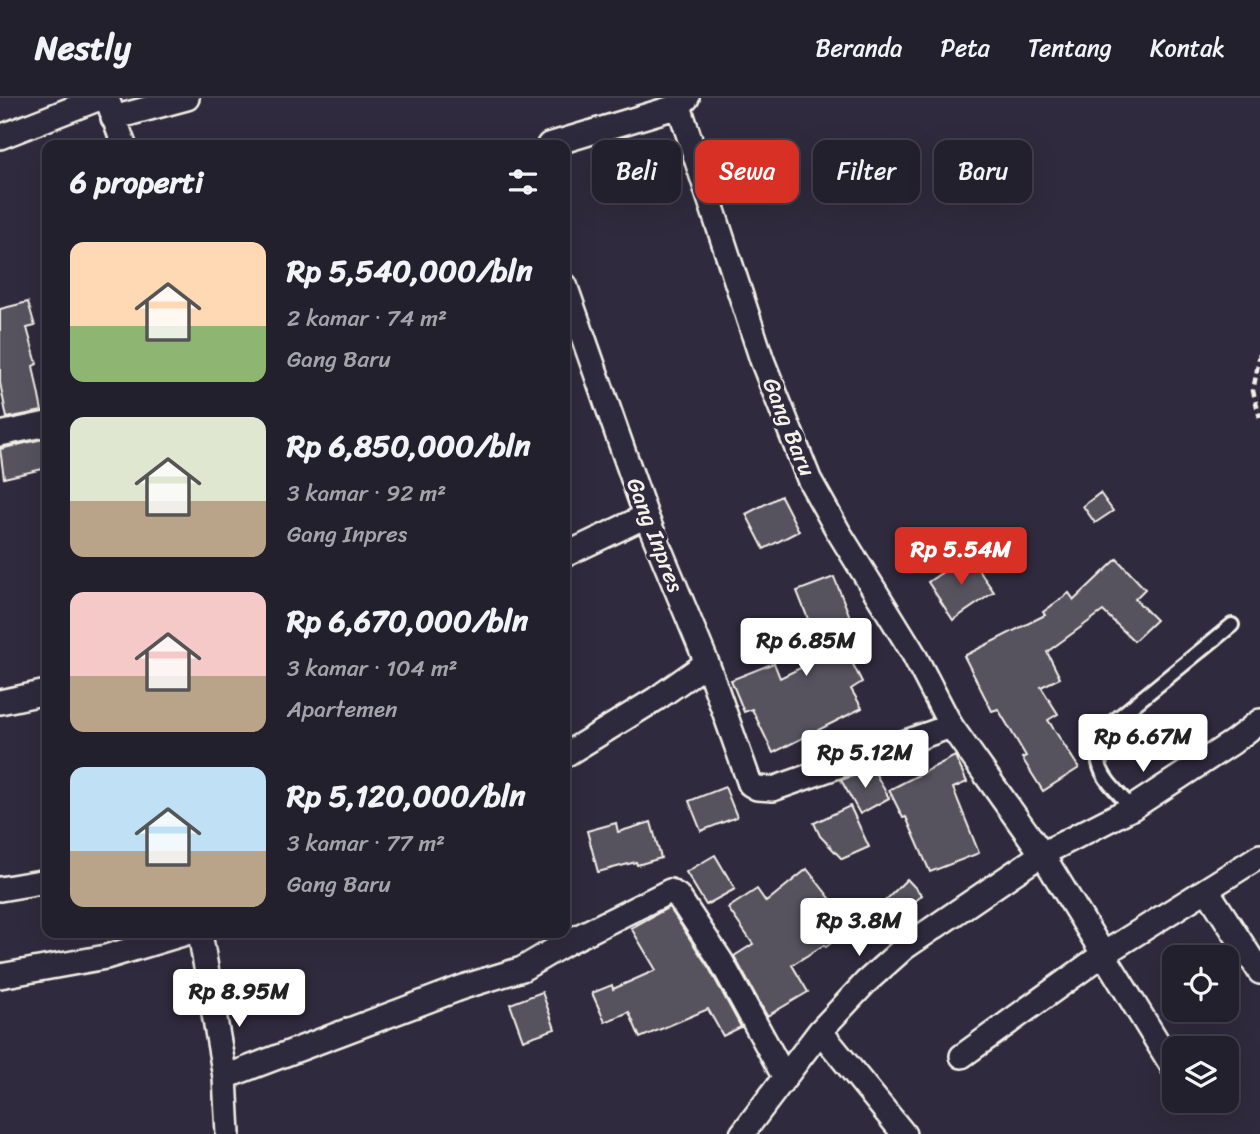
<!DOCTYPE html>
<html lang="id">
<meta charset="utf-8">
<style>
body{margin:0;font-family:Sriracha,sans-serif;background:#2f2d3a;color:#f1f3f6;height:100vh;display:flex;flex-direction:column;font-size:26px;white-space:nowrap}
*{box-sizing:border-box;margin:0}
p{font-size:23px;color:#a3a3aa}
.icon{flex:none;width:38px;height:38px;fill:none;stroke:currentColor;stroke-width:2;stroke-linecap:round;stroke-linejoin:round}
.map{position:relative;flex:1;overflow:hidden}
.details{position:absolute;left:42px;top:42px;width:528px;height:798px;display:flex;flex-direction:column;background:#23202e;border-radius:14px;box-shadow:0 7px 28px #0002,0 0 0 2px #403e4a}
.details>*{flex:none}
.top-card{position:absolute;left:592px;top:42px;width:564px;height:63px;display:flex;gap:14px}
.tools{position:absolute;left:1162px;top:847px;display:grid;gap:14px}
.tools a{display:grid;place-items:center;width:77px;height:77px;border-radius:14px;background:#23202e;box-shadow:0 7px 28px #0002,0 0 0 2px #403e4a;font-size:35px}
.price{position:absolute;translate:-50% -60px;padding:0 16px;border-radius:7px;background:#fff;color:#222;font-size:23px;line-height:46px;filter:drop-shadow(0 2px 4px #0008)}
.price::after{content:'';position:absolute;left:50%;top:42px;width:21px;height:16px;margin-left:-10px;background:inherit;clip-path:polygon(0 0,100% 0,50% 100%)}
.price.active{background:#d93025;color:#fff}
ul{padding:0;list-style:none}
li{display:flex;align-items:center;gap:21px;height:175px;padding:0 28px}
li span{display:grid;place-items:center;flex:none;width:196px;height:140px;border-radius:14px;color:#555}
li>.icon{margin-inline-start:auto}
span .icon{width:84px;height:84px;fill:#fffc;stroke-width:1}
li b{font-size:30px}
h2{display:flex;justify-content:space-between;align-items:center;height:84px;padding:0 28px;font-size:30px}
.pill{padding:0 24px;border-radius:14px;background:#23202e;box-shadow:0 7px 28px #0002,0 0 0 2px #403e4a;font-size:24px;line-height:63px}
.pill.active{background:#d93025;color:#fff}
header{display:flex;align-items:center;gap:42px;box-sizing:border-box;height:98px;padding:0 35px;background:#23202e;border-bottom:2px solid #403e4a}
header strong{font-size:33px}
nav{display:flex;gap:38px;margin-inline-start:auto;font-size:24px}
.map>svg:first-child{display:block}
</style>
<header>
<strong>Nestly</strong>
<nav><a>Beranda</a><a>Peta</a><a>Tentang</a><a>Kontak</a></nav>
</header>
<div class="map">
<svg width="1260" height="1036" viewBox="0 0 1260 1036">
<rect width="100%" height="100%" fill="#2f2a3d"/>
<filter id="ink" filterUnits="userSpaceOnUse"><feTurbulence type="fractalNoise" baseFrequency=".0143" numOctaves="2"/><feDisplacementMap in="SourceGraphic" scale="14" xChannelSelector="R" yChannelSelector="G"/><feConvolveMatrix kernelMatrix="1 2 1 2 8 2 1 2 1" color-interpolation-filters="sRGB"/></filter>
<g filter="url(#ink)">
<path fill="#56525f" stroke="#f4f1e8" stroke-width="2" d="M 28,204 L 35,228 L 27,230 L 37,266 L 33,268 L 42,313 L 7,320 L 0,285 L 0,211 Z
M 47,340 L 47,370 L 4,380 L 0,351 Z
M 1100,395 L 1113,413 L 1095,425 L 1083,408 Z
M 781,398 L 799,433 L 764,451 L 746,416 Z
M 968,457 L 994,494 L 953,522 L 928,484 Z
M 1117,461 L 1145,491 L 1135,501 L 1156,522 L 1134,543 L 1103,513 L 1047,554 L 1060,580 L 1041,589 L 1058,616 L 1048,622 L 1079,670 L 1043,693 L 1022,660 L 1026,658 L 998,611 L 992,613 L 964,558 L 1045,517 L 1043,514 L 1069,495 L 1074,502 Z
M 834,479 L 852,524 L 835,531 L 862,584 L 851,591 L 862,610 L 773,655 L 752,611 L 744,614 L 731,582 L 774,565 L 780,580 L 823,559 L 797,493 Z
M 955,658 L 967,684 L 953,690 L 979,755 L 930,774 L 906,719 L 903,720 L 889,692 Z
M 873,671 L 889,700 L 860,716 L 841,682 Z
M 725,689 L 737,719 L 701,733 L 689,703 Z
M 850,708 L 869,749 L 842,761 L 820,738 L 814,725 Z
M 651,724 L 661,760 L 637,767 L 636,764 L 598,774 L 587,733 L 616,725 L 618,734 Z
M 715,757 L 735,791 L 706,807 L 686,774 Z
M 807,771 L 852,828 L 826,849 L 824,847 L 792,867 L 808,894 L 767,918 L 734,858 L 753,846 L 728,810 L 757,791 L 766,804 Z
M 907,781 L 922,797 L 898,820 L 883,805 Z
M 669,809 L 709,870 L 741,929 L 723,938 L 708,911 L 640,940 L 629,914 L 605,924 L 592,895 L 612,887 L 613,891 L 656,872 L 631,830 Z
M 542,894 L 555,931 L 523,942 L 510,906 Z"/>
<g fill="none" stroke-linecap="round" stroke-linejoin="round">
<defs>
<path id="service" d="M 1132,710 C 1107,682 1089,672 1103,632 L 1232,527"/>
<path id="minor" d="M 109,6 L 124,47
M 679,8 L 762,262 L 809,381 L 838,433 L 912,553 L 951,628 L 1042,756 L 1174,971
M 113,20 L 187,0
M 0,39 L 100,0
M 549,47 L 679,8 L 687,0
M 565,187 L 646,418 L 707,565 L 750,686 L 757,690 L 773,691 L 951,628
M 0,336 L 47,326
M 565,457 L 646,418
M 0,604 L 47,594
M 565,657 L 656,601 L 707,565
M 0,791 L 47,783
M 1207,792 L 1260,874
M 200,835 L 225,979 L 228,1036
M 0,878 L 106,859 L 186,835
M 820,933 L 904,1036
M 962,958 L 1105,855 L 1260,758
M 225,979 L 466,888 L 522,871 L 566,845 L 670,793 L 678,798 L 721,863 L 785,980
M 742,1036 L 820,933 L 866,884 L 904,850 L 1042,756 L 1132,710 L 1233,644 L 1260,623"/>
</defs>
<use href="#service" stroke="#f4f1e8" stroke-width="18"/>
<use href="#minor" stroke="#f4f1e8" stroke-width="28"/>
<path stroke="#f4f1e8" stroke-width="4.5" stroke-dasharray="7 5" stroke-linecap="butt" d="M 1260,256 L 1253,293 L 1260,320"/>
<use href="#service" stroke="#2f2a3d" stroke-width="12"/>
<use href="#minor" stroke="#2f2a3d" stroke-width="23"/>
</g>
</g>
<g text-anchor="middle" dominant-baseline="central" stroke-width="7" stroke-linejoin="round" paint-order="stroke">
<g font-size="23" fill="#f4f1e8" stroke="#2f2a3d">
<text transform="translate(789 329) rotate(68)">Gang Baru</text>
<text transform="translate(655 437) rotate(69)">Gang Inpres</text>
</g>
</g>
</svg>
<div class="tools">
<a><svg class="icon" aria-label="locate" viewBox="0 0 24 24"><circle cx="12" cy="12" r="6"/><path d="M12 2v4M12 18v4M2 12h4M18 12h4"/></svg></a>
<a><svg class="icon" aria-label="layers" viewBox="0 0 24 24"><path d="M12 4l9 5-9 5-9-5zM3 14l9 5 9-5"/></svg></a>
</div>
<b class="price active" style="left:961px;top:489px">Rp 5.54M</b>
<b class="price" style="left:806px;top:580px">Rp 6.85M</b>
<b class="price" style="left:1143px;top:676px">Rp 6.67M</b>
<b class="price" style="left:865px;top:692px">Rp 5.12M</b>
<b class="price" style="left:859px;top:860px">Rp 3.8M</b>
<b class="price" style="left:239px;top:931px">Rp 8.95M</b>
<div class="top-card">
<a class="pill">Beli</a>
<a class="pill active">Sewa</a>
<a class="pill">Filter</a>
<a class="pill">Baru</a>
</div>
<section class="details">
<h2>6 properti<svg class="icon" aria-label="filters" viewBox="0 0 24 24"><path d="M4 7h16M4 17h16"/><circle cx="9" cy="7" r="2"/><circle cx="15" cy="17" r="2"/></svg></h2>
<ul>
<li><span style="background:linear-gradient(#ffd9b3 60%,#8fb573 0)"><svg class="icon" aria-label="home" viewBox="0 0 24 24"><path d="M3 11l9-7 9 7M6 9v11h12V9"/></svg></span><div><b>Rp 5,540,000/bln</b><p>2 kamar · 74 m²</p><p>Gang Baru</p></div></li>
<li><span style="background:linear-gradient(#dfe7d0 60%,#b9a48a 0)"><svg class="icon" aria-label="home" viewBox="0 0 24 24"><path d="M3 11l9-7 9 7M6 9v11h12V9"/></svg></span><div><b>Rp 6,850,000/bln</b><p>3 kamar · 92 m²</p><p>Gang Inpres</p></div></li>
<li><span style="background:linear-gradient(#f6c9c9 60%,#b9a48a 0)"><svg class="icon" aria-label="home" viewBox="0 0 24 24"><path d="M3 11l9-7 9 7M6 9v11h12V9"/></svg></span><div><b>Rp 6,670,000/bln</b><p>3 kamar · 104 m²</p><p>Apartemen</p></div></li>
<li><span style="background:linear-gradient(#bfe0f5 60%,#b9a48a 0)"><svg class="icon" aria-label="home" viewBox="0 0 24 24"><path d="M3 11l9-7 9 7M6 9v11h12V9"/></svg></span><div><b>Rp 5,120,000/bln</b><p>3 kamar · 77 m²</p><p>Gang Baru</p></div></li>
</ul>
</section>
</div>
